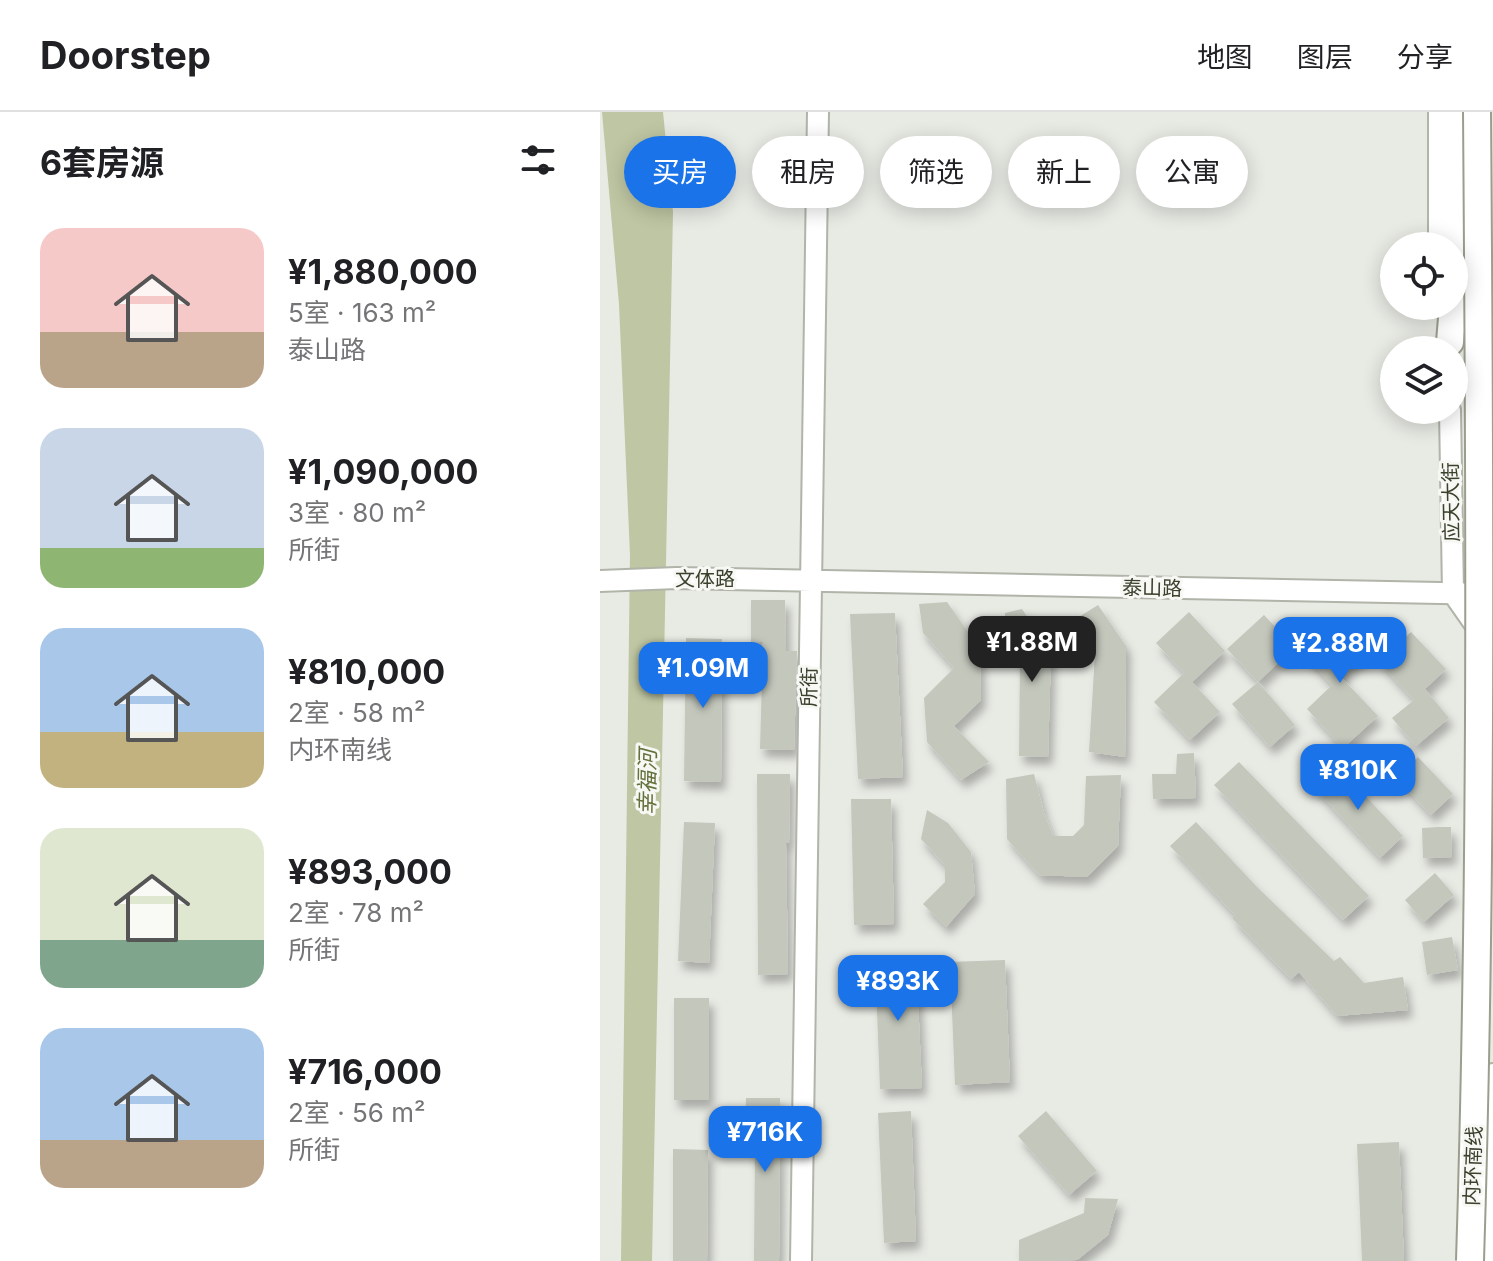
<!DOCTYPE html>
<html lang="zh">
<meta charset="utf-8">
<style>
body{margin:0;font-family:Inter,"Noto Sans SC",sans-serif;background:#f6f6f6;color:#202124;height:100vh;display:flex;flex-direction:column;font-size:30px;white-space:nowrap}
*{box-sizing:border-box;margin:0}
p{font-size:26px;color:#757577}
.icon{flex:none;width:44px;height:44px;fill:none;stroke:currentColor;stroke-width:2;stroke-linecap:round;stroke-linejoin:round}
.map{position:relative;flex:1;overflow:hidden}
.panel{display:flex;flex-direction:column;background:#fff;width:600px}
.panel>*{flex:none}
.hud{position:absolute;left:24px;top:24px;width:748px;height:72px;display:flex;gap:16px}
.fabs{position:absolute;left:780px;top:120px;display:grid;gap:16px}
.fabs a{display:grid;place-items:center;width:88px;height:88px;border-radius:50%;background:#fff;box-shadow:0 4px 20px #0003;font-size:40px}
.price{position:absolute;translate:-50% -68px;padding:0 18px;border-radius:16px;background:#1a73e8;color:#fff;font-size:26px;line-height:52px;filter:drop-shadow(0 2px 4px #0008)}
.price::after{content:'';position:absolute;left:50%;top:48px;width:24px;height:18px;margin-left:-12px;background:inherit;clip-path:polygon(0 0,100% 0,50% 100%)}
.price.active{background:#222;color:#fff}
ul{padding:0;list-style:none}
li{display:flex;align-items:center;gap:24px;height:200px;padding:0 40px}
li span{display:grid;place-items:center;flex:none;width:224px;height:160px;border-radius:24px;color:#555}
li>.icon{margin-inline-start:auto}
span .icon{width:96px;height:96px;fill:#fffc;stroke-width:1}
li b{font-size:34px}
h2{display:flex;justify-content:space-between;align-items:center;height:96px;padding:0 40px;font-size:34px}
.pill{padding:0 28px;border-radius:36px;background:#fff;box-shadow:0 4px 20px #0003;font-size:28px;line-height:72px}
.pill.active{background:#1a73e8;color:#fff}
header{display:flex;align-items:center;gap:48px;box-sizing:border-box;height:112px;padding:0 40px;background:#fff;border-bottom:2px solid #e0e0e0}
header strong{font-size:38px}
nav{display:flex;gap:44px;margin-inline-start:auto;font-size:28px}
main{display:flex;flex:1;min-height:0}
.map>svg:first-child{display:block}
</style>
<header>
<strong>Doorstep</strong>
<nav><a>地图</a><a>图层</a><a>分享</a></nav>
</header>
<main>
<section class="panel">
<h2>6套房源<svg class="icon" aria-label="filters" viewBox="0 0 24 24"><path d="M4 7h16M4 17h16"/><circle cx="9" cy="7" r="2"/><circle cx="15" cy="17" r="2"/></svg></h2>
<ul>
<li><span style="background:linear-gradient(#f6c9c9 65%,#b9a48a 0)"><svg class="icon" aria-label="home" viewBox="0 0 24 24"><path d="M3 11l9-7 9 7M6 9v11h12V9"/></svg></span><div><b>¥1,880,000</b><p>5室 · 163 m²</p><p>泰山路</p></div></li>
<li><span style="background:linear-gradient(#c9d6e8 75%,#8fb573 0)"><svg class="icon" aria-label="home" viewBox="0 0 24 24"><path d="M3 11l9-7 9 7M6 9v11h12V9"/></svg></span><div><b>¥1,090,000</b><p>3室 · 80 m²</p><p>所街</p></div></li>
<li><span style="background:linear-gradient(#a9c7e8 65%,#c2b280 0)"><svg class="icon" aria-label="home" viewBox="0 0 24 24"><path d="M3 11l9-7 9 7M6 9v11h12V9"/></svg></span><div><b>¥810,000</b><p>2室 · 58 m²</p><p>内环南线</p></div></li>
<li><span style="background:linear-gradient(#dfe7d0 70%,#7fa58c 0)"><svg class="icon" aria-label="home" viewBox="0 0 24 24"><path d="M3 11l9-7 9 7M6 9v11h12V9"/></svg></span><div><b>¥893,000</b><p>2室 · 78 m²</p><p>所街</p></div></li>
<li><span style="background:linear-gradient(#a9c7e8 70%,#b9a48a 0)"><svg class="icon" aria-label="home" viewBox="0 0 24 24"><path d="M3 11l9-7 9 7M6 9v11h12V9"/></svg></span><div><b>¥716,000</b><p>2室 · 56 m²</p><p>所街</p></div></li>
</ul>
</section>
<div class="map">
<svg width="893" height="1149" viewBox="0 0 893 1149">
<defs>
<filter id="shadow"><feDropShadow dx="4.5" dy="8" stdDeviation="4" flood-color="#0004"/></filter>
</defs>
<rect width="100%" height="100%" fill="#e8eae4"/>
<path fill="#bec6a3" d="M 2,0 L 63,0 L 73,100 L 52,1149 L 21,1149 L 30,443 L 19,192 Z"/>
<path fill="#c3c7bc" filter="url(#shadow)" d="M 151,488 L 185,488 L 186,539 L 197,539 L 194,638 L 160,637 L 163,530 L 151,530 Z
M 347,490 L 380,537 L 381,588 L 354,614 L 389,650 L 361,668 L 327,630 L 324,586 L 354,556 L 323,521 L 319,492 Z
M 498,493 L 526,534 L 525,645 L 489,640 L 495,542 L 471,510 Z
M 422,497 L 451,540 L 448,645 L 419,644 L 420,544 L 406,520 L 405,501 Z
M 589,500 L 625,539 L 592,570 L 620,600 L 590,628 L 554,590 L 584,561 L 556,531 Z
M 295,501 L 303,665 L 258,667 L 250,502 Z
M 664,503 L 694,535 L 658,570 L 627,537 Z
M 742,507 L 770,537 L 741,565 L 778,604 L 743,636 L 707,597 L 732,573 L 704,543 Z
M 811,520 L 846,557 L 825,577 L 849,606 L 816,634 L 792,606 L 814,588 L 779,550 Z
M 86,526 L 122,527 L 121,670 L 84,669 Z
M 658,570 L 695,613 L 670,635 L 632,592 Z
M 594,641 L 596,686 L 553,687 L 552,662 L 576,662 L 577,642 Z
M 818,645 L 853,682 L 831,703 L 796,666 Z
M 639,650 L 769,784 L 743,808 L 614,673 Z
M 737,654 L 803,724 L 780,746 L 714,676 Z
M 157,662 L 190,662 L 189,731 L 186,731 L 188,862 L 158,863 Z
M 434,662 L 444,701 L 453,724 L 473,724 L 484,713 L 486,664 L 521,663 L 518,734 L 487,765 L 439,763 L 407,727 L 406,667 Z
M 251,687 L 291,687 L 294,812 L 254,813 Z
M 327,698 L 348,711 L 371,740 L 375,782 L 346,815 L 323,792 L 345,770 L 345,753 L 321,727 Z
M 84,710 L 115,711 L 109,851 L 78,849 Z
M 596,710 L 658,776 L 734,849 L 740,845 L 764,871 L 803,865 L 808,898 L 737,904 L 699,860 L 691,867 L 632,806 L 635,803 L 570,734 Z
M 838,715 L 851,715 L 852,745 L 823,746 L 822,716 Z
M 835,761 L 854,783 L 824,810 L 805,788 Z
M 852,825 L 858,858 L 827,863 L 822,830 Z
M 316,844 L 322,976 L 280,977 L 275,846 Z
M 405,848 L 410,970 L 355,973 L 350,850 Z
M 74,886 L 109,886 L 109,988 L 74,988 Z
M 146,986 L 180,986 L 179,1149 L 154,1149 L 155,1032 L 145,1031 Z
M 311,999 L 316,1129 L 284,1131 L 278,1001 Z
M 446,999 L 497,1059 L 469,1083 L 418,1024 Z
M 799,1030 L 804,1149 L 762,1149 L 757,1032 Z
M 73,1037 L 108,1038 L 107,1149 L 73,1149 Z
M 485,1086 L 518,1087 L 508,1123 L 477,1148 L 419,1149 L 419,1128 L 484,1101 Z"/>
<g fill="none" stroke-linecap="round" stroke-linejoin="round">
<defs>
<path id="secondary" d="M 839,134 L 839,0
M 850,298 L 853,481 L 881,521
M 0,469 L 77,466 L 893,482
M 201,1149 L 218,0"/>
<path id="primary" d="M 890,1149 L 893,963"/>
<path id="highway" d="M 854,183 L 857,155 L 856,0
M 850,230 L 853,194"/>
</defs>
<use href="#secondary" stroke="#b0b4a9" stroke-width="24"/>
<use href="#primary" stroke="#b0b5a5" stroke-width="26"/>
<use href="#highway" stroke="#9a9f8d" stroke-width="30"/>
<use href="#secondary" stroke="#fff" stroke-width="20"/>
<use href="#primary" stroke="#fff" stroke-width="22"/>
<use href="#highway" stroke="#fff" stroke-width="26"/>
<defs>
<path id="highway-bridge" d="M 870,1149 C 882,766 880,383 877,0"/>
</defs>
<use href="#highway-bridge" stroke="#9a9f8d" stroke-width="30" stroke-linecap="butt"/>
<use href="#highway-bridge" stroke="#fff" stroke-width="26"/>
</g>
<g text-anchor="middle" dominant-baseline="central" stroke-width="6" stroke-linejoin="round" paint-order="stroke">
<g font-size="20" fill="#3a412d" stroke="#f7f8f4">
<text transform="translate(851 390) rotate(-91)">应天大街</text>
<text x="105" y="467">文体路</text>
<text transform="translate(552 476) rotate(1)">泰山路</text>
<text transform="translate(209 575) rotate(-89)">所街</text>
<text transform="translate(873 1054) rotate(-88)">内环南线</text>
</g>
<g font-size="22" font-style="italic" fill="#63713c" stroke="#f7f8f4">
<text transform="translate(47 670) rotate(-89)">幸福河</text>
</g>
</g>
</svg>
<div class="fabs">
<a><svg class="icon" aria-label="locate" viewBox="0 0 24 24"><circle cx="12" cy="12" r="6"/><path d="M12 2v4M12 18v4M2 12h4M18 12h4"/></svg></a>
<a><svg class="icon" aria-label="layers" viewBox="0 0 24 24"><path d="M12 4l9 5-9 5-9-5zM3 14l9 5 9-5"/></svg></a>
</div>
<b class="price active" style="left:432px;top:572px">¥1.88M</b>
<b class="price" style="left:740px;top:573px">¥2.88M</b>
<b class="price" style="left:103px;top:598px">¥1.09M</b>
<b class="price" style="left:758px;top:700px">¥810K</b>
<b class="price" style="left:298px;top:911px">¥893K</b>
<b class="price" style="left:165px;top:1062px">¥716K</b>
<div class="hud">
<a class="pill active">买房</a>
<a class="pill">租房</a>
<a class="pill">筛选</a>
<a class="pill">新上</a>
<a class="pill">公寓</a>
</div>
</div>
</main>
